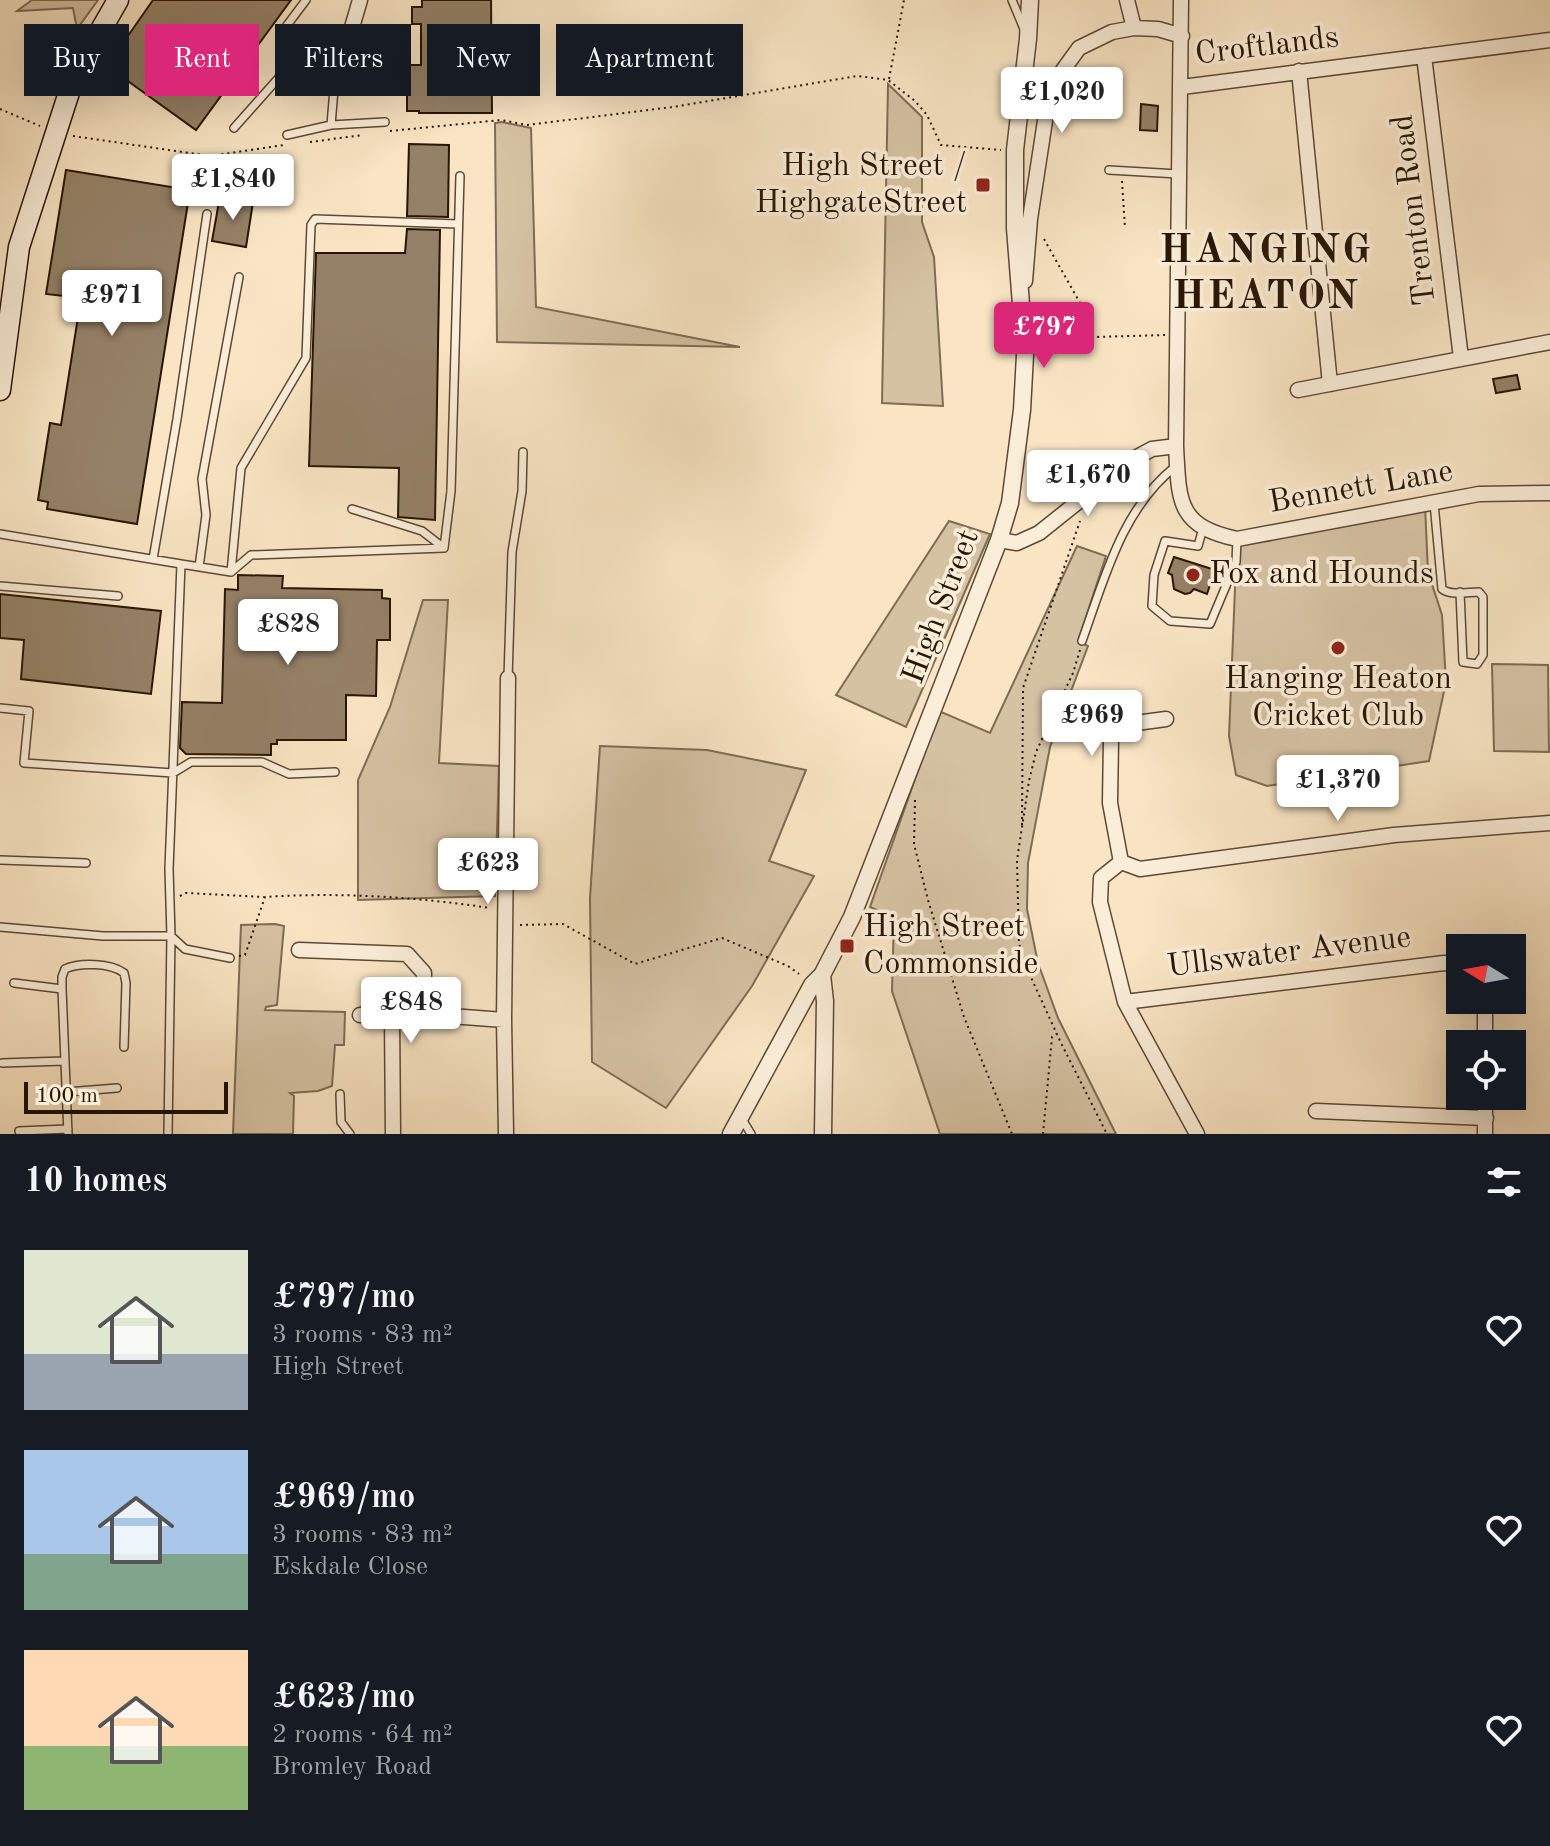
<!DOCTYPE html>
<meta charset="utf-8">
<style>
body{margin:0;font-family:"Old Standard TT",serif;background:#20242c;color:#f1f3f6;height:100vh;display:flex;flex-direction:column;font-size:30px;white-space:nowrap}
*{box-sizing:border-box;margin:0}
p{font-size:26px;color:#9ea1a6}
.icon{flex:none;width:44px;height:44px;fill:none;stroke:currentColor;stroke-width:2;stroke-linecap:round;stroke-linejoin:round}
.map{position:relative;height:1134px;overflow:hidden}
.details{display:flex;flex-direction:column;background:#171b24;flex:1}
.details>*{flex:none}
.top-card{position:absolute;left:24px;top:24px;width:800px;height:72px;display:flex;gap:16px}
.needle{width:52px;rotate:281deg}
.buttons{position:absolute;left:1446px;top:934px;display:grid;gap:16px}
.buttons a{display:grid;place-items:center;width:80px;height:80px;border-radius:0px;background:#171b24;box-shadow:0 8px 32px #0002;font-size:40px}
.scale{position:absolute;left:24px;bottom:20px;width:204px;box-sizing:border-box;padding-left:8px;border:4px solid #281503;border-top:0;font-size:22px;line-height:28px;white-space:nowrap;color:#281503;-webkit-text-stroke:6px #fbeed9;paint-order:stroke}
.price{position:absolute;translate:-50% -68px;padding:0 18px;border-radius:8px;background:#fff;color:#222;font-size:26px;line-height:52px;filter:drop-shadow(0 2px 4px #0008)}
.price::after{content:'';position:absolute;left:50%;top:48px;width:24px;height:18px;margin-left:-12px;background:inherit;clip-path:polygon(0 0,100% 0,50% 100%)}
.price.on{background:#db2777;color:#fff}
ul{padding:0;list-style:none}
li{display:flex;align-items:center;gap:24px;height:200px;padding:0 24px}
li span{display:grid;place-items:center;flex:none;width:224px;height:160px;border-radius:0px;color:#555}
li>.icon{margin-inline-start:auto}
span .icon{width:96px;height:96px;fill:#fffc;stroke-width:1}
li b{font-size:34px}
h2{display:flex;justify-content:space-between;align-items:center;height:96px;padding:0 24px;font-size:34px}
.chip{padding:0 28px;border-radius:0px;background:#171b24;box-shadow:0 8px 32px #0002;font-size:28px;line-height:72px}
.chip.on{background:#db2777;color:#fff}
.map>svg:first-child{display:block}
</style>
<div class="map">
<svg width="1550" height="1134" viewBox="0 0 1550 1134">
<rect width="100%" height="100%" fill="#f9e5c4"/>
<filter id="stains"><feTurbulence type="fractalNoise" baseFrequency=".0025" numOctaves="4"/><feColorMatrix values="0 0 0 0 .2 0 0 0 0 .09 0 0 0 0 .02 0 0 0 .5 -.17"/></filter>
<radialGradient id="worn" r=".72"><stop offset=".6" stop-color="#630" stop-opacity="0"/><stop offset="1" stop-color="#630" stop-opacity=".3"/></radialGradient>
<path fill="#d5c2a3" stroke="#7e6c53" stroke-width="2" d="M 32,0 L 98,0 L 77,29 L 73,8 L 17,11 Z
M 888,84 L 922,117 L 922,222 L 934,257 L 943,406 L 882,403 Z
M 502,122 L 531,128 L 536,307 L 740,347 L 497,342 L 495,123 Z
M 1425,505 L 1428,572 L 1442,615 L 1446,682 L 1429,761 L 1267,786 L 1236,775 L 1229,736 L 1237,539 Z
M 949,521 L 990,534 L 906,727 L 836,695 Z
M 1077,546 L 1106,556 L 1078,641 L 1088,646 L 1050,747 L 1028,863 L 1027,909 L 1038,963 L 1058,1018 L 1116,1134 L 940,1134 L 892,991 L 894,918 L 870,907 L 939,711 L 990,733 Z
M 423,600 L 448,600 L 439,763 L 499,766 L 495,896 L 358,900 L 358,780 L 390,707 Z
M 1492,664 L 1548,665 L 1549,752 L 1494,751 Z
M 600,746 L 707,750 L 806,770 L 769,861 L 814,876 L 752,986 L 666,1108 L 592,1062 L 590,898 Z
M 275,924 L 284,926 L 277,1005 L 266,1007 L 265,1010 L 345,1012 L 344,1045 L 335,1045 L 332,1086 L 318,1091 L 290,1093 L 294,1096 L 293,1134 L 233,1134 L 241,925 Z"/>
<path fill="#958167" stroke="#281503" stroke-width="2" d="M 153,0 L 291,0 L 196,130 L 107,66 Z
M 422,0 L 491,0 L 492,113 L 419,113 L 419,111 L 407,111 L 407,65 L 421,65 L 421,24 L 412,24 L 412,7 L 422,7 Z
M 1141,104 L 1158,106 L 1157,131 L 1140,130 Z
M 409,144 L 449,145 L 448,217 L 407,216 Z
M 66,170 L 190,190 L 137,524 L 47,509 L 48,502 L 38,500 L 50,423 L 61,425 L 81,298 L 46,294 Z
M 220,196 L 253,202 L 246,247 L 212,241 Z
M 407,229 L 440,230 L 435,520 L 398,517 L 399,468 L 309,466 L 316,253 L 405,253 Z
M 1517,375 L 1520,389 L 1496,393 L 1493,379 Z
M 1174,557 L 1215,570 L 1207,594 L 1194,589 L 1190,593 L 1185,594 L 1174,589 L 1172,575 L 1168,573 Z
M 238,575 L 283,576 L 282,588 L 382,590 L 382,598 L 390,599 L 390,640 L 377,640 L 376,696 L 346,695 L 346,740 L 277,740 L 277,744 L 271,744 L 271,755 L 186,754 L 180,748 L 182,702 L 222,703 L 225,589 L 238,590 Z
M 0,594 L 161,611 L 151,694 L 21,679 L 24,640 L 0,638 Z"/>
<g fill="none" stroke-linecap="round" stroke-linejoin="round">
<defs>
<path id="service" d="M 306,0 L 285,28 L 324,49 L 345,53
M 1012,0 L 1024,29
M 331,125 L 385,122
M 234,128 L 291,64 L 339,73
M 287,135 L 331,125 L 334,89
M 1109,170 L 1178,174
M 1434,503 L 1442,589 C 1451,596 1468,592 1479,592 L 1483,597 L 1483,655 L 1477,664 L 1463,662 L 1460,592
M 1203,528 L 1198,546 L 1165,541 L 1154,575 L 1152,606 L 1170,621 L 1210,624 L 1236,562 L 1237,539
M 0,534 L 181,564 L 169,869 L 171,936 L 168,1134
M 444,548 L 451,491 L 460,176
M 153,559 L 177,419 L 207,214
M 181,564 L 231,572 L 251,555 L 444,548 L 422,531 L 352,509
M 199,567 L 206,515 L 202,479 L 239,277
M 231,572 L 241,468 L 306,358 L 311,225 L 315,219 L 458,224
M 0,586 L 118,596
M 1082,641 C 1104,580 1122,508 1176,466
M 508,678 L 512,552 L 522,491 L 523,452
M 0,708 L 29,711 L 24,763 L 173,773 L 191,762 L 262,762 L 289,774 L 335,772
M 0,860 L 86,863
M 0,927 L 103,936 L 171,936 L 185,949 L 230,958
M 14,983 L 62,989 L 68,1134
M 62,989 L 62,977 L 65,969 C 80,962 111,963 124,973 L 126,983 L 124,1047
M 2,1063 L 64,1061
M 66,1092 L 117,1088
M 340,1094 L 341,1122 L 350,1134
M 742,1119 L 751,1134
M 19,1131 L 68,1129"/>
<path id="minor" d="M 1127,0 L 1134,28
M 1181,0 L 1176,446 C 1179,502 1177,526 1237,539 L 1479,494 L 1550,493
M 1424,56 L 1461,358
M 1299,71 L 1330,384
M 1182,87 L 1550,40
M 334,89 L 360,0
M 1025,281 L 1030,219 L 1050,88 L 1079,48 L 1112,32 L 1134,28 L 1158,29 L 1182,36
M 1298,390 L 1550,342
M 999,540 L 1017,543 L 1039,533 L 1128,462 L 1152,449 L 1176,446
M 1121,862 L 1140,869 L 1394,835 L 1550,823
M 1121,862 L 1101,878 L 1100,902 L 1125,1002 L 1197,1134
M 1121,862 L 1110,803 L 1111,739 L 1121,725 L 1166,719
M 299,950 L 407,954 L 424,973 L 424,1014
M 1485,1000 L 1485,1044
M 1125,1002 L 1444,963 L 1460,964
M 360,1015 L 392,1017 L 393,1134
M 392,1017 L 424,1014 L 504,1020
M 1316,1111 L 1486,1118
M 506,1134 L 504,1020 L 508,678
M 1485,1134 L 1485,1096"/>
<path id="tertiary" d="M 822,975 L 825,1001 L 823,1134
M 731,1134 L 812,985 L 822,975 L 852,917 L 999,540 L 1010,503 L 1022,410 L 1025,355 L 1015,228 L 1015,150 L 1028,39 L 1030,0"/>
<path id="secondary" d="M 0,390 L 19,247 L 74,77 L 118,0"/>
</defs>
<use href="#service" stroke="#5c4933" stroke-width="10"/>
<use href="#minor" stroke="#5c4933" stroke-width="17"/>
<use href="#tertiary" stroke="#5c4933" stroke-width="19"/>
<use href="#secondary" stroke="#281503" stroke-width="23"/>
<path stroke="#281503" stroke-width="2" stroke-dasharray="2 4" stroke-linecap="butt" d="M 889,79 L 904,0
M 0,109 L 40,126
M 390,131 L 501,120 L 527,125 L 673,107 L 857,76 L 888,80 L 915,101 L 927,115 L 941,145 L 1001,150
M 73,136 L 210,156 L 284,145
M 310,142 L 363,135
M 1122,181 L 1125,228
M 1044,239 L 1080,303 L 1093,337 L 1165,335
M 1080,650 L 1073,673 L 1036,752 L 1029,781 L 1017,860 L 1019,943 L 1023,960 L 1061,1043 L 1107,1134
M 1053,716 L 1099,735
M 915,800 L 914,844 L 928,900 L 964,1017 L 1012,1134
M 1022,825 L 1023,688 L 1080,521
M 180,896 L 186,893 L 264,897
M 520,925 L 563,924 L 635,964 L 722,938 L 788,966 L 799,974
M 239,956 L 245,955 L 265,897 C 340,892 417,897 490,908
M 1043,1134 L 1052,1037 L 1056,1034"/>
<use href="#service" stroke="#fbeed9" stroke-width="7"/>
<use href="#minor" stroke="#fbeed9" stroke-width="14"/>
<use href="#tertiary" stroke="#fbeed9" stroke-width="16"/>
<use href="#secondary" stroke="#fbeed9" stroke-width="20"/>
</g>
<g fill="#8f2418" stroke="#fbeed9" stroke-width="3">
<rect x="975" y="177" width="16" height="16" rx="4"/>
<circle cx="1193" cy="575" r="8"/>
<circle cx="1338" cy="648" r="8"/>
<rect x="839" y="938" width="16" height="16" rx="4"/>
</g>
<g text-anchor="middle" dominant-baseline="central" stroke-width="7" stroke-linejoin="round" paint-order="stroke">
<g font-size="32" fill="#281503" stroke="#fbeed9">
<text transform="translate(1267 47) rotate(-7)">Croftlands</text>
<text transform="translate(1415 210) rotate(-97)">Trenton Road</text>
<text transform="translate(1361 488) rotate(-10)">Bennett Lane</text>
<text transform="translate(942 607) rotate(-69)">High Street</text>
<text transform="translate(1289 953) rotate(-7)">Ullswater Avenue</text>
</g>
<g font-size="32" fill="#281503" stroke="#fbeed9" text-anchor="start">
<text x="967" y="167" text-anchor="end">High Street /<tspan x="967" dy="37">HighgateStreet</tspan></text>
<text x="1209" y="575">Fox and Hounds</text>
<text x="1338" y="680" text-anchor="middle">Hanging Heaton<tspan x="1338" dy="37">Cricket Club</tspan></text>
<text x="863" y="928">High Street<tspan x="863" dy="37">Commonside</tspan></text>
</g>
<g font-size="40" font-weight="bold" letter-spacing="2" fill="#281503" stroke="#fbeed9">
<text x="1266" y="252">HANGING<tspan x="1266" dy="46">HEATON</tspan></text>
</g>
</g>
<rect width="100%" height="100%" filter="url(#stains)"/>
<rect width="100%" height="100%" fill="url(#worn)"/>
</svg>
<div class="buttons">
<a><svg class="needle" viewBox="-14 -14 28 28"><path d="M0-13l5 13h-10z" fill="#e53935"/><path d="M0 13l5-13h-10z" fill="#9ea1a6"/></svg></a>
<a><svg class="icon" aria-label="locate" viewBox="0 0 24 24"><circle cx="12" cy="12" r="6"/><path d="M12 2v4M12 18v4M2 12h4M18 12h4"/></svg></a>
</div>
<div class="scale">100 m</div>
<b class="price" style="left:1062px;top:135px">£1,020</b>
<b class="price" style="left:233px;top:222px">£1,840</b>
<b class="price" style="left:112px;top:338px">£971</b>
<b class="price on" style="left:1044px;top:370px">£797</b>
<b class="price" style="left:1088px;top:518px">£1,670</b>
<b class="price" style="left:288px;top:667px">£828</b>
<b class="price" style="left:1092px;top:758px">£969</b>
<b class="price" style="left:1338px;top:823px">£1,370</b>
<b class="price" style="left:488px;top:906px">£623</b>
<b class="price" style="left:411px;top:1045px">£848</b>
<div class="top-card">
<a class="chip">Buy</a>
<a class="chip on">Rent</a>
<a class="chip">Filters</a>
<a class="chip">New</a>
<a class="chip">Apartment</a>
</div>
</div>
<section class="details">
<h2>10 homes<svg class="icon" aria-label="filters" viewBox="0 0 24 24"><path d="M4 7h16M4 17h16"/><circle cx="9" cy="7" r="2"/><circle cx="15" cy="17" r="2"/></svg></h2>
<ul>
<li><span style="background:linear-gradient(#dfe7d0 65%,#9aa5b1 0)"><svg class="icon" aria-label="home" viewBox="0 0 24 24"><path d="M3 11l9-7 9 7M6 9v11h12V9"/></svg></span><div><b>£797/mo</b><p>3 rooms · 83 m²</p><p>High Street</p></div><svg class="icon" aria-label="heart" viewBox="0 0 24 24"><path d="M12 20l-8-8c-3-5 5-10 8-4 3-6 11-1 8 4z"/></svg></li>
<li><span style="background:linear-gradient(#a9c7e8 65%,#7fa58c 0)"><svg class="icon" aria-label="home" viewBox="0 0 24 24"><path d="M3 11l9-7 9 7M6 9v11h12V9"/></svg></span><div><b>£969/mo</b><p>3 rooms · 83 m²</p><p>Eskdale Close</p></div><svg class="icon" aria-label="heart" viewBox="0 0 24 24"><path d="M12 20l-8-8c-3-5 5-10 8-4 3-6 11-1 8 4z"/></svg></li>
<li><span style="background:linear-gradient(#ffd9b3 60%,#8fb573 0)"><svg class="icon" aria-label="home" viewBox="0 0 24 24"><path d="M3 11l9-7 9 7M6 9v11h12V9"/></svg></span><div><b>£623/mo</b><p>2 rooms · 64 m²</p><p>Bromley Road</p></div><svg class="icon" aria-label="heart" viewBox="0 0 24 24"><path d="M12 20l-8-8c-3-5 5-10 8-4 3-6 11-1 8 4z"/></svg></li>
</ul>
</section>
